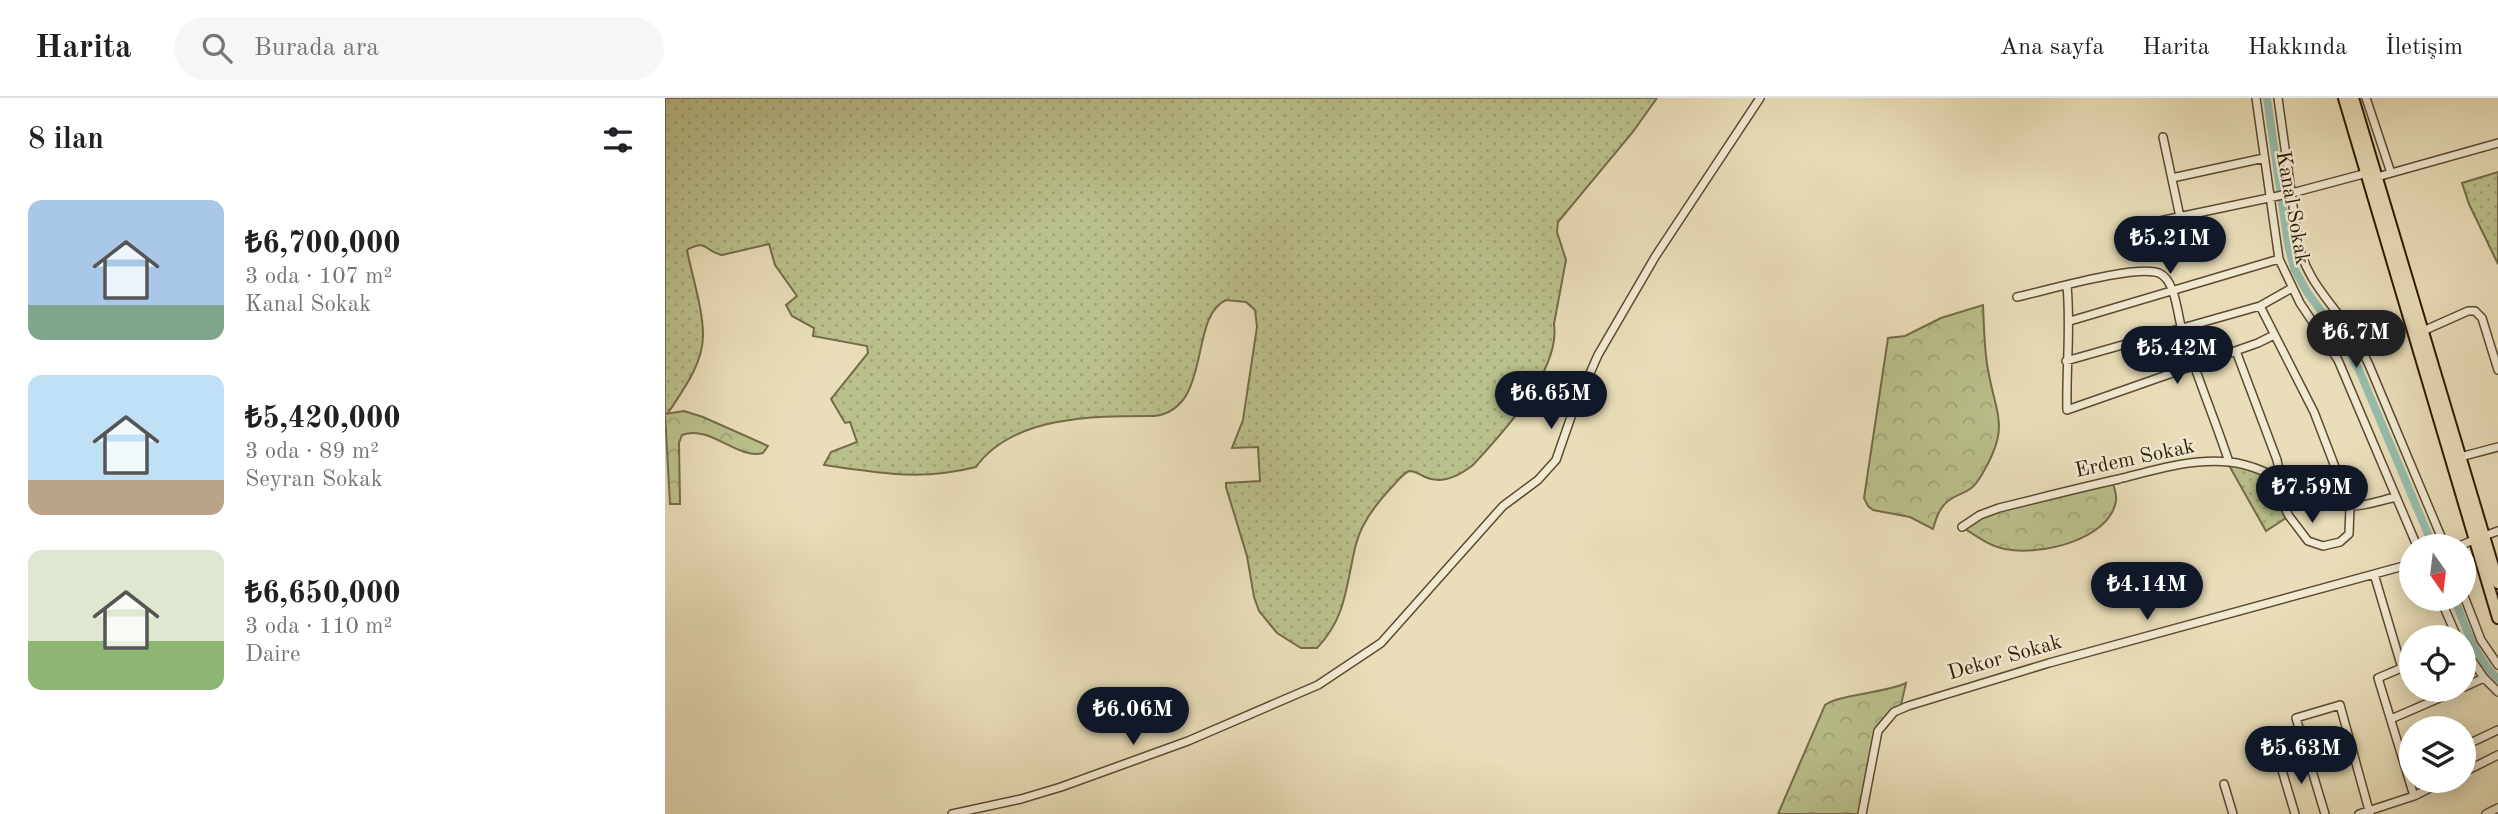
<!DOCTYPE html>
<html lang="tr">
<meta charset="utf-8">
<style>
body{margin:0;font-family:"Old Standard TT",serif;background:#f6f6f6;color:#202124;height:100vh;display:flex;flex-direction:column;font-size:26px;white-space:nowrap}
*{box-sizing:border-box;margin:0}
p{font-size:23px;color:#757577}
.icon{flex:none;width:38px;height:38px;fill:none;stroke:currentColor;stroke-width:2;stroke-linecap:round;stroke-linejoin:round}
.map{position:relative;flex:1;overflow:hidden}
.sheet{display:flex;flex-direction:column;background:#fff;width:665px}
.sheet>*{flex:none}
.needle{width:46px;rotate:166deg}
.buttons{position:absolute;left:1734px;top:436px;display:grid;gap:14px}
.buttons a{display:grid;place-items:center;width:77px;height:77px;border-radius:50%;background:#fff;box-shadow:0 4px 18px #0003;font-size:35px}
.price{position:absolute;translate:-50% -60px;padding:0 16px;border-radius:24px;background:#111827;color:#fff;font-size:23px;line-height:46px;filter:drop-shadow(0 2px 4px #0008)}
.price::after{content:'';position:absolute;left:50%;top:42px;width:21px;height:16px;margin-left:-10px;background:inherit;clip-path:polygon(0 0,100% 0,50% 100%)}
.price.selected{background:#222;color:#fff}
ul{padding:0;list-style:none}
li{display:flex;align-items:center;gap:21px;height:175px;padding:0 28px}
li span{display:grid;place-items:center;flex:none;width:196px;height:140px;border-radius:14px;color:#555}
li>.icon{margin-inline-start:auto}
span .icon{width:84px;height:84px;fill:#fffc;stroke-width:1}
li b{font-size:30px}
h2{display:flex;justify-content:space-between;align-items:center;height:84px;padding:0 28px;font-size:30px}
header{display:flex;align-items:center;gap:42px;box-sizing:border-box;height:98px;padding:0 35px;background:#fff;border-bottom:2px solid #e0e0e0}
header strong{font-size:33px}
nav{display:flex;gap:38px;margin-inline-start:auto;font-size:24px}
.search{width:490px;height:63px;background:#f6f6f6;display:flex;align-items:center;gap:18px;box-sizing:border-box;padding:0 24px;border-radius:38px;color:#757577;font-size:26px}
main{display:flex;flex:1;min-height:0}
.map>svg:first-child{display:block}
</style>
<header>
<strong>Harita</strong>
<div class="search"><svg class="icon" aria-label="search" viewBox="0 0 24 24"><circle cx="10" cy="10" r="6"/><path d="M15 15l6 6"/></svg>Burada ara</div>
<nav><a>Ana sayfa</a><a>Harita</a><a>Hakkında</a><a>İletişim</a></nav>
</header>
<main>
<section class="sheet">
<h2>8 ilan<svg class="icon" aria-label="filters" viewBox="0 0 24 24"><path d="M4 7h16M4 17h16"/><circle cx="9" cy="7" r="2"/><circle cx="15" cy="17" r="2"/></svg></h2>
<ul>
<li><span style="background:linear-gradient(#a9c7e8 75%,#7fa58c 0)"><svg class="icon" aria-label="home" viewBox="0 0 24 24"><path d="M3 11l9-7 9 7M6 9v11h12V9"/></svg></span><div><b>₺6,700,000</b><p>3 oda · 107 m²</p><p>Kanal Sokak</p></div></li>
<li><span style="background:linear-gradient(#bfe0f5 75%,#b9a48a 0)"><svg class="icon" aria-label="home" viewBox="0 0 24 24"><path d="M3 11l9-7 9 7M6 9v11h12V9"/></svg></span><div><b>₺5,420,000</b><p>3 oda · 89 m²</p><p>Seyran Sokak</p></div></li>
<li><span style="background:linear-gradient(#dfe7d0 65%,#8fb573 0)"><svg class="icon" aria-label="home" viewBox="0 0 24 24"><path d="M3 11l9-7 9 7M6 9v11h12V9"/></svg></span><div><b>₺6,650,000</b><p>3 oda · 110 m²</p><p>Daire</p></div></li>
</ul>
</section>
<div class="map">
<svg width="1833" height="716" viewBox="0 0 1833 716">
<defs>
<pattern id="grass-dots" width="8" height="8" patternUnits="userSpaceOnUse" patternTransform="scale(1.75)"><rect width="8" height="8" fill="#bac08c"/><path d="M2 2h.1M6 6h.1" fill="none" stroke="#a0a477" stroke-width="1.8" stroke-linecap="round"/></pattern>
<pattern id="forest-crowns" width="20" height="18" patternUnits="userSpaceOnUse" patternTransform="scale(1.75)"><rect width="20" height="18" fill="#bac08c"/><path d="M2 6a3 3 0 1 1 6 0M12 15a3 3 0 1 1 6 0" fill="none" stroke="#a0a477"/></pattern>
</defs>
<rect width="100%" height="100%" fill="#e9deb9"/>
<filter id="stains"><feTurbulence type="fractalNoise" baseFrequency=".00286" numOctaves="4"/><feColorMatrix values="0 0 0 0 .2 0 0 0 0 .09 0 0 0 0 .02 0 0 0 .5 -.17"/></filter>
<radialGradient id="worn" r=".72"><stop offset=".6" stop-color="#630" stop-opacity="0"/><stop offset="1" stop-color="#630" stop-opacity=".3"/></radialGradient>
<path fill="url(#grass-dots)" stroke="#746c48" stroke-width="2" d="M 0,0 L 992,0 L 967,35 L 893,124 L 892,134 L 901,162 L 889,226 C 896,272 837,336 808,367 C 794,378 777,387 760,379 C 753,376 751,373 744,373 C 736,377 731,385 725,391 C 711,406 696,427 691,446 C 681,486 682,519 652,550 L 636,550 L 612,535 L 594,513 L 589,499 L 582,458 L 561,389 L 561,385 L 595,383 L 593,349 L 567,350 L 578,322 L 592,229 L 590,212 L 581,204 L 561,202 C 523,219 548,311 489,318 C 432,318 348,317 311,369 C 256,383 214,375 159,367 L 166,354 L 192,344 L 185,324 L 180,325 L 166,301 L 203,255 L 202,248 L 148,238 L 149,230 L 127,218 L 121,207 L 132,198 L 110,167 L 104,146 L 57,157 C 40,154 42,140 22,152 C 27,178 38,211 38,237 C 38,266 18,292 3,315 L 0,316 Z
M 1833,74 L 1833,166 L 1804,106 L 1797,85 Z
M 1562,364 L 1611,378 L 1607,385 L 1624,418 L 1601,433 Z"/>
<path fill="url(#forest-crowns)" stroke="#746c48" stroke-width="2" d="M 1318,207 C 1319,227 1319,246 1322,266 C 1330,318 1347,327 1316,378 C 1304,398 1297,392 1283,403 C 1274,410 1271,421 1268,431 L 1245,419 L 1208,412 L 1203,408 L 1199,400 L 1223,240 L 1240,238 L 1276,220 Z
M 19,313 L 38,319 L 103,348 L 98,355 C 72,362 45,326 17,337 L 14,345 L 15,406 L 5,406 L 0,316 Z
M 1447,382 C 1449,389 1452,396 1451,403 C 1444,443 1373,458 1340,451 C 1324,448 1310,437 1297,429 L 1310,419 Z
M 1241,585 L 1235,611 L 1213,633 L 1197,716 L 1113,716 L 1160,607 C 1172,597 1220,595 1241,585 Z"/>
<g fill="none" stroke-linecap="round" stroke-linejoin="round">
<path stroke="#97bcac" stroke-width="8" d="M 1602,0 L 1623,146 L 1629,170 L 1642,194 L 1679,244 L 1694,272 L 1768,448
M 1789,500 C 1800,527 1811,561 1833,581"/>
<defs>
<path id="minor" d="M 1591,0 L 1614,161 L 1635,205 L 1673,262 L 1752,448
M 1613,0 L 1633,144 C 1641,183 1668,206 1689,238 C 1695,247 1699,257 1704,267 L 1780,448
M 1701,0 L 1726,75
M 1498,39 L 1515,119
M 1712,79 L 1833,45
M 1507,80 L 1599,60
M 1490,124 L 1627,95 L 1702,75
M 1402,188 C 1406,229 1401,270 1402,312 L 1593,245 L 1609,237
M 1352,199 C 1380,193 1471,166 1494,175 C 1510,182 1512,213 1516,228 C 1530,274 1549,319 1564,364
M 1405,223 L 1614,161
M 1758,233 L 1803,213 L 1810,213 L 1817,220 L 1833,272
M 1571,253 L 1612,362 L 1614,372 L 1607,385 L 1624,418 L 1643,443 L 1658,448 L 1675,444 L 1684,436 L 1685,408 L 1649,314 L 1595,208
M 1401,263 L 1595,208 L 1627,190
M 1795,359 L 1833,349
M 1297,429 L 1315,417 L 1334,410 C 1374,400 1414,390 1454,381 C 1490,372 1527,360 1564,364 C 1606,368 1637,400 1674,407 C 1692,411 1713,403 1731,399
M 1819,438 L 1833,433
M 1794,448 L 1811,441
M 1709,476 L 1737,570
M 1799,498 L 1816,542 L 1833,567
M 1775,500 L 1792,539
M 1799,551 L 1819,580 L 1833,594
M 1746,566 L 1713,580 L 1749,698
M 1799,589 L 1819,580
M 1726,621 L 1793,592
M 1799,648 L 1833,632
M 1616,669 L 1630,716
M 1799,674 L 1833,657
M 1559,686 L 1568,716
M 287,716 L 356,701 L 396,689 L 523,643 L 653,587 L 716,545 L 838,408 L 873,382 L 891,362 L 907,316 L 933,257 L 990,159 L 1095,0
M 1197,716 L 1213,633 L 1229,614 L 1243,608 L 1384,565 L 1746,466
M 1660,716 L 1631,620 L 1675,607 L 1705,716
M 1694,716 L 1749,698 L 1781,682
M 1821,716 L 1833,710"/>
<path id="highway" d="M 1679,0 L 1833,520
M 1688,0 L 1833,485"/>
</defs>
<use href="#minor" stroke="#5c4a30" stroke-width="10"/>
<use href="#highway" stroke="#2d1903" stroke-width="14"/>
<use href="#minor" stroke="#f1ead2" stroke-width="7"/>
<use href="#highway" stroke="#e9deb9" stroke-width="10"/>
</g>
<g text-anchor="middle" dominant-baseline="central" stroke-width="5" stroke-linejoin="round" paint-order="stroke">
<g font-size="21" fill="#2d1903" stroke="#f1ead2">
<text transform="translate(1627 110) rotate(80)">Kanal Sokak</text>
<text transform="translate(1470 361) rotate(-12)">Erdem Sokak</text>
<text transform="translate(1340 560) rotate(-16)">Dekor Sokak</text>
</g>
</g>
<rect width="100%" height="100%" filter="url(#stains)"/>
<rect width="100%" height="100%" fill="url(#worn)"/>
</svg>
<div class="buttons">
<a><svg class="needle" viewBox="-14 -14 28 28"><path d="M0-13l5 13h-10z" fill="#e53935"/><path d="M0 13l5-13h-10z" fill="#757577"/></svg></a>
<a><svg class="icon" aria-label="locate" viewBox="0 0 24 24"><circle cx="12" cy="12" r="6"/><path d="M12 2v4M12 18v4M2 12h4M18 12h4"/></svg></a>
<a><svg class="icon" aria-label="layers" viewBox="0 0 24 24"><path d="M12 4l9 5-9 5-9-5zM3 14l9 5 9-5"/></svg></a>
</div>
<b class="price" style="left:1505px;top:178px">₺5.21M</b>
<b class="price selected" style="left:1691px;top:272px">₺6.7M</b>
<b class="price" style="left:1512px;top:288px">₺5.42M</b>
<b class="price" style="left:886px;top:333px">₺6.65M</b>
<b class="price" style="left:1647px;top:427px">₺7.59M</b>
<b class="price" style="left:1482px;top:524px">₺4.14M</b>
<b class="price" style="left:468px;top:649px">₺6.06M</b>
<b class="price" style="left:1636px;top:688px">₺5.63M</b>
</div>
</main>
